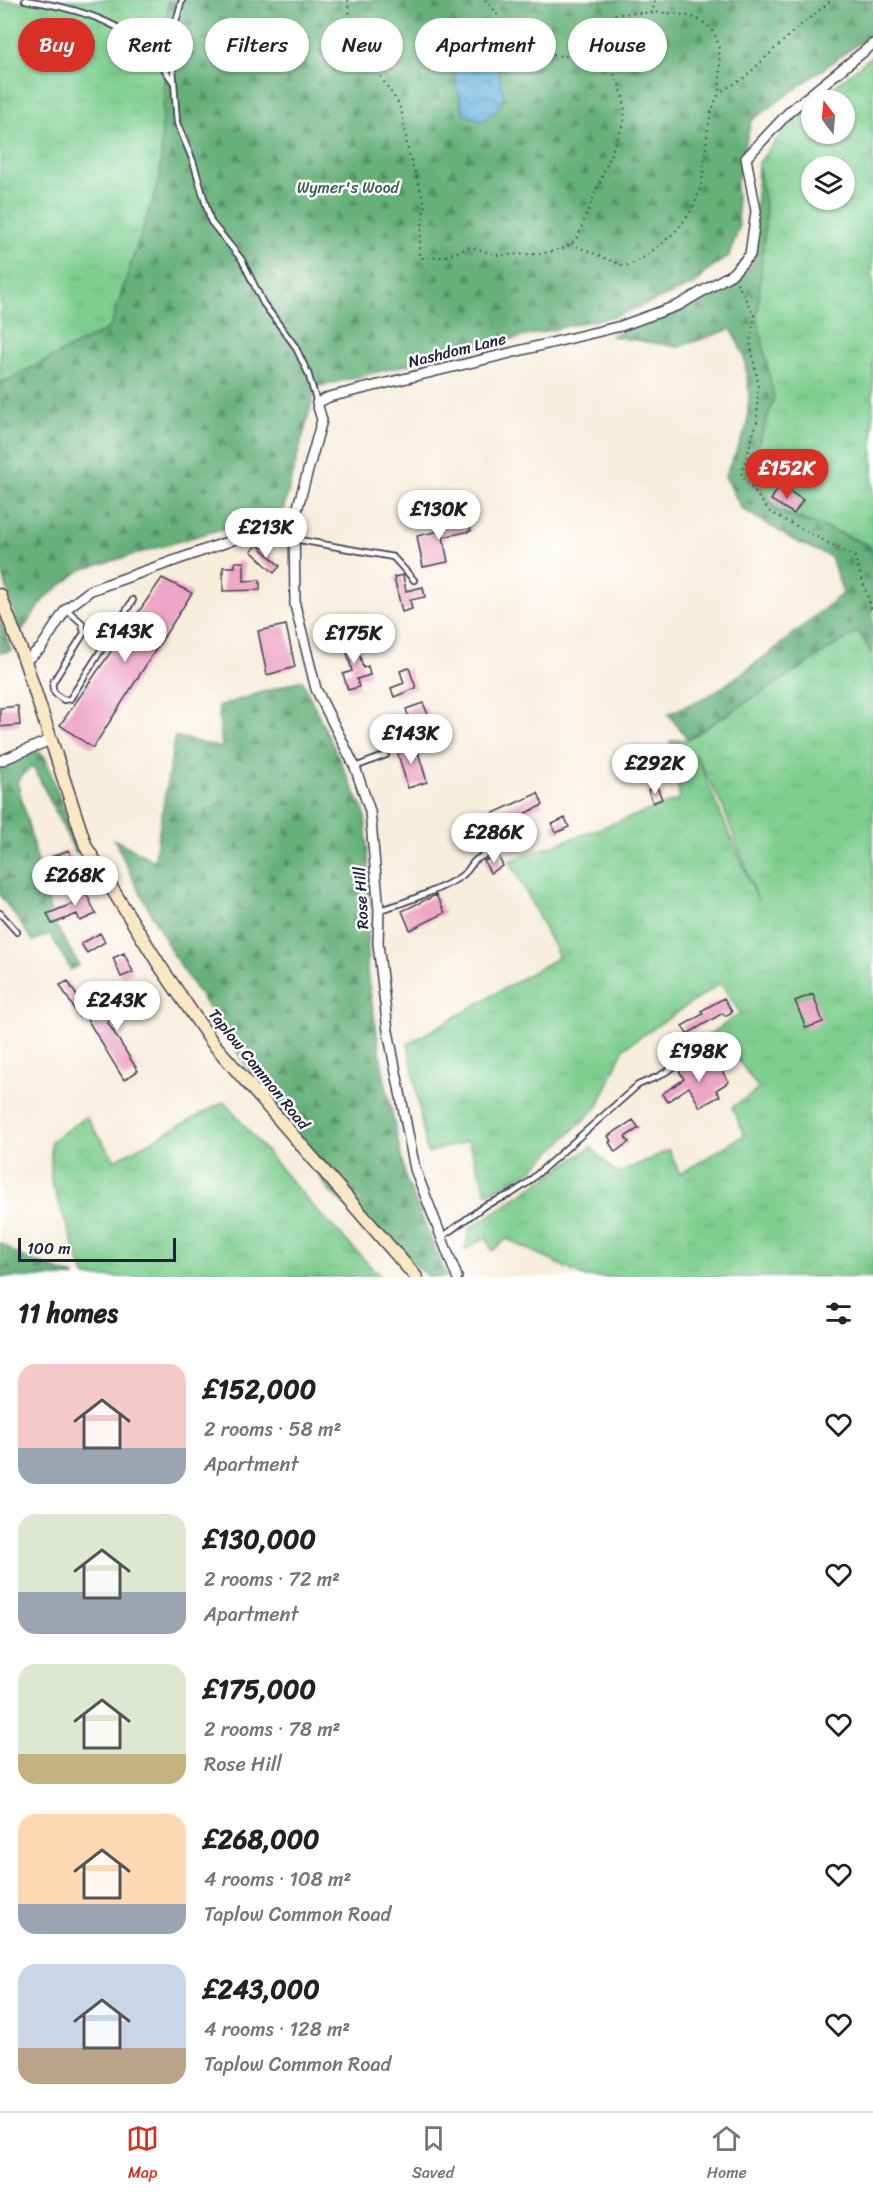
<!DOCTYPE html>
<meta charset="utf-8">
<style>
body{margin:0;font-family:Sriracha,sans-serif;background:#f6f6f6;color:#222;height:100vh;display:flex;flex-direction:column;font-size:22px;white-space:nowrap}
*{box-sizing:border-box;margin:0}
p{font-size:20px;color:#767676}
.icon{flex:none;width:33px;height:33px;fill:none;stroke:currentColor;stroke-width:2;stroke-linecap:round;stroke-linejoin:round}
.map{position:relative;height:1277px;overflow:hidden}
.details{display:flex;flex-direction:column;background:#fff;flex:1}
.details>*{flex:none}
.guide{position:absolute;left:18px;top:18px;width:837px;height:54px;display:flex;gap:12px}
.needle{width:39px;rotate:344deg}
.controls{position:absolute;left:801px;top:90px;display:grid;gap:12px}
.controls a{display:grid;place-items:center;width:54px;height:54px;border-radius:50%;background:#fff;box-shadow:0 2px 4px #0004;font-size:30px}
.scale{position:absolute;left:18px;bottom:15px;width:158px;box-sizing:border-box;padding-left:6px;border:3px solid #22223b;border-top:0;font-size:16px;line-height:21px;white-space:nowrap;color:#22223b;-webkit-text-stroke:4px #fff;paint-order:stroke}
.price{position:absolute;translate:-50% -51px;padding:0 14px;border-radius:21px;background:#fff;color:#222;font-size:20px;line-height:39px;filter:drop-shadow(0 2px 3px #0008)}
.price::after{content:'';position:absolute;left:50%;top:36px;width:18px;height:14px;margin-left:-9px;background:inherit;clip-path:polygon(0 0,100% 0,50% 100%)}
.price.on{background:#d93025;color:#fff}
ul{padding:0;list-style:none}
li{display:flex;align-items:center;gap:18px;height:150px;padding:0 18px}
li span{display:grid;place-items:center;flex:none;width:168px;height:120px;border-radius:18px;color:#555}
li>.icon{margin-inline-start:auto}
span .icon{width:72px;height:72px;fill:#fffc;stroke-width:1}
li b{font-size:26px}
h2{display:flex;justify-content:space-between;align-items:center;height:72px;padding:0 18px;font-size:26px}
.pill{padding:0 21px;border-radius:27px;background:#fff;box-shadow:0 2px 4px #0004;font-size:21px;line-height:54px}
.pill.on{background:#d93025;color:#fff}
.tabs{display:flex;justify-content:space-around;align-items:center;height:84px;border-top:2px solid #e0e0e0;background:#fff;font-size:16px;color:#767676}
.tabs a{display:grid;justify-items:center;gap:3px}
.tabs .on{color:#d93025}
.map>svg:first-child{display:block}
</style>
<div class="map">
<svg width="873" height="1277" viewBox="0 0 873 1277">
<defs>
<pattern id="grass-tufts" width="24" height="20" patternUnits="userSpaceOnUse" patternTransform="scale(1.5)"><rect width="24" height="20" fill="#7ece8f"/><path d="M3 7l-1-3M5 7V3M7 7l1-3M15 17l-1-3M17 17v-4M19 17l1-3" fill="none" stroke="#6db17c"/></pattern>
<pattern id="forest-firs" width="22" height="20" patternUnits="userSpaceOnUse" patternTransform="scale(1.5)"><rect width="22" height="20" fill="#66b17a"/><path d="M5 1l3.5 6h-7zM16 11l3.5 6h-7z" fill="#549065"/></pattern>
<pattern id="water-waves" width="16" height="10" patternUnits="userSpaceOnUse" patternTransform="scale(1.5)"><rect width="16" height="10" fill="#60b1db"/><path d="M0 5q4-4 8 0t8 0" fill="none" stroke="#4f90b3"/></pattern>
</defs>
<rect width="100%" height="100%" fill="#fff"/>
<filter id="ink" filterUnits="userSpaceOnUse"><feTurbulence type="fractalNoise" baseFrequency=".0167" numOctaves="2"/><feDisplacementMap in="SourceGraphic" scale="12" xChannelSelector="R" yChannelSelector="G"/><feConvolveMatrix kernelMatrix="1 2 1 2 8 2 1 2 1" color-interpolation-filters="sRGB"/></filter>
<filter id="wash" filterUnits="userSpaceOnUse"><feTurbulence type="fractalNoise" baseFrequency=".008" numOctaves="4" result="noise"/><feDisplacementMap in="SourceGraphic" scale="24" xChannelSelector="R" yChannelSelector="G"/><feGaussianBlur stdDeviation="1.35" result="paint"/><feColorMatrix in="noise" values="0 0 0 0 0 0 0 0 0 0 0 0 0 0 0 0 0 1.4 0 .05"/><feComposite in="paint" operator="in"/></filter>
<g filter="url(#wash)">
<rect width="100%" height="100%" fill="#f6eddb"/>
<path fill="url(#grass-tufts)" stroke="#507865" stroke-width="1.5" fill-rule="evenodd" d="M 0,0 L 22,2 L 23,0 L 168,0 L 160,177 L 110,328 L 0,384 Z
M 873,55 L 873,557 L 869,545 L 840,533 L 777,511 L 749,472 L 774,398 L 757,317 L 766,213 L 758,164 C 773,142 791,122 811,105 L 812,134 L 844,134 L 844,100 L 818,100 ZM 812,166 L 844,166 L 844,200 L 812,200 Z
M 858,631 L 873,655 L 873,1277 L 585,1277 L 507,1239 L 492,1251 L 486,1237 L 465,1250 L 468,1230 L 591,1147 L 617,1174 L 669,1150 L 680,1174 L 744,1135 L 732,1107 L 759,1089 L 733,1053 L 718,1058 L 705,1038 L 740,1013 L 721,983 L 624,1048 L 598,1106 L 531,1171 L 487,1194 L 468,1141 L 427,1153 L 408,1044 L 559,957 L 510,861 L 680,799 L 670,741 L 689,739 ZM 695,753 L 723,807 L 758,901 Z
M 224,1102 L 310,1203 L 381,1277 L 85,1277 L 51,1181 L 51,1141 L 86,1117 L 115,1160 Z"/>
<path fill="url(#forest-firs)" stroke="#446a5a" stroke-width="1.5" d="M 168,0 L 873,0 L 873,33 L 751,121 L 736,185 L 739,228 L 729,256 L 706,271 L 696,284 L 617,316 L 580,323 L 316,387 L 283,511 L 81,570 L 44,599 L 20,633 L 0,565 L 0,384 L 110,328 L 160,177 Z
M 758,164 L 766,213 L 757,317 L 774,398 L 749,472 L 777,511 L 840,533 L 869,546 L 873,557 L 873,655 L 858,631 L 688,739 L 668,714 L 714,693 L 771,652 L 843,593 L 831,557 L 793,540 L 741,508 L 725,476 L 747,427 L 749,393 L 744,356 L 731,329 L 679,347 L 610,336 L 683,310 L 739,280 L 754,262 Z
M 0,618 L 11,651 L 0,653 Z
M 302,680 L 365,814 L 370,887 L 367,972 L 383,1071 L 406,1179 L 447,1277 L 429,1277 L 330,1192 L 174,956 L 136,885 L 114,839 L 154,861 L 175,736 L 222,748 L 218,706 Z
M 37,751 L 45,757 L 70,827 L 82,851 L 76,854 L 33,766 L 17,781 L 53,921 L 79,965 L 71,970 L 50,934 L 33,941 L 0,895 L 0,767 L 27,753 Z
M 0,1242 L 18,1255 L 76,1277 L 0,1277 Z"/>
<path fill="url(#water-waves)" stroke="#416a8b" stroke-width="1.5" d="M 467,55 L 488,57 L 489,66 L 496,64 L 504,97 L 496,111 L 482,121 L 464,115 L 453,68 Z"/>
<g id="blocks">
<path fill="#eda6c5" d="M 752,465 L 761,465 L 761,477 L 752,478 Z
M 780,485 L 803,500 L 794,514 L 771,500 Z
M 446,513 L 449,525 L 469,521 L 471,531 L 443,537 L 448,562 L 423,567 L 417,536 L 440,531 L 436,515 Z
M 258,545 L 280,566 L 274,573 L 251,551 Z
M 235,562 L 244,562 L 244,581 L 260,580 L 260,590 L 223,591 L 223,567 L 235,567 Z
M 403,575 L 406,591 L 423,587 L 425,597 L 410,600 L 412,609 L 402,612 L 394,577 Z
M 162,578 L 192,593 L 93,748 L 60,725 Z
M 286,625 L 295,667 L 267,675 L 258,631 Z
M 355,638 L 363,668 L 368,666 L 370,675 L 357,679 L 359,687 L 348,690 L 343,674 L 352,671 L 344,640 Z
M 409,668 L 416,688 L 394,697 L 391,688 L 404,683 L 400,671 Z
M 423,703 L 434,728 L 414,735 L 406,709 Z
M 18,706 L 20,725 L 0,727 L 0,708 Z
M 415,742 L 427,782 L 408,788 L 396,747 Z
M 657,787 L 662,799 L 653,803 L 648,790 Z
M 538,793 L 543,805 L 495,827 L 489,815 Z
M 565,818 L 569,827 L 556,833 L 552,824 Z
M 69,850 L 73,862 L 53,869 L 49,858 Z
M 498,855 L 503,866 L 490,873 L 484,861 Z
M 82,884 L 96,914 L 80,921 L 77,914 L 52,924 L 47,914 L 77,902 L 71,889 Z
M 436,895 L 445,913 L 410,930 L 402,911 Z
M 100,933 L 105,942 L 87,953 L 81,944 Z
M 124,953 L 133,972 L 121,977 L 113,958 Z
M 68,981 L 86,1012 L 79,1017 L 60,985 Z
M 144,987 L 150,997 L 107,1021 L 138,1071 L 124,1080 L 87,1019 Z
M 813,994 L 823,1022 L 806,1028 L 795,1001 Z
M 724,998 L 732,1012 L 725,1016 L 723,1013 L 687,1034 L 682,1026 L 703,1014 L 701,1011 Z
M 699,1059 L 706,1071 L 717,1064 L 729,1082 L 716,1090 L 720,1096 L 700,1107 L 689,1087 L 667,1102 L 662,1094 L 684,1079 L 679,1071 Z
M 633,1120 L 639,1128 L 625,1137 L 629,1142 L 615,1152 L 609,1142 L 611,1141 L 608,1136 Z"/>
</g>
</g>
<g filter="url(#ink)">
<use href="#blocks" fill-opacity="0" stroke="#424053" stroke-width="1.5"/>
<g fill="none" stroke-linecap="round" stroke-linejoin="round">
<defs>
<path id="lane" d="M 25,0 C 69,7 115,18 149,50 C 158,59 166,72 174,83
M 182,0 L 171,40 L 177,123 L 193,161 L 211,222 L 242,260 L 263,303 L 295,346 L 308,373 L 317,403
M 294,539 L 393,557 L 414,580
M 66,609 L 82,623 L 84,633 L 53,682 C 51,692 56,695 64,700 L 70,699 L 133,600
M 355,767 L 386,755
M 379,910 C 399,905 451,886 465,873 C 470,869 471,863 477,859 L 528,832
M 0,913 L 17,932
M 442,1237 L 484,1206 L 511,1194 L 526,1184 L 638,1085 L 659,1076 L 694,1055"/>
<path id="street" d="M 294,521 L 295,605 L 316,689 L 355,767 L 370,811 L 379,910 L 378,943 L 388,1031 L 415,1169 L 457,1277
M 25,661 L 41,648 L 66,609 L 91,590 L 233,540 L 294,521 L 322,420 L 317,403 L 329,397 L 621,326 L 679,305 L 732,274 L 750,255 L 756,211 L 746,158 L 790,111 L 873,44
M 0,761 L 50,740"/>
<path id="secondary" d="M 0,595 L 25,661 L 86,847 L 160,966 L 212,1042 L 416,1277"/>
</defs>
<use href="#lane" stroke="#424053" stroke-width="8"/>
<use href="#street" stroke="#424053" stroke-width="12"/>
<use href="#secondary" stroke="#424053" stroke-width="15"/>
<path stroke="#424053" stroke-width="2" stroke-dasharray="1.5 4.5" stroke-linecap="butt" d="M 348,0 L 349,12 L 364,45 L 384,82 L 397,101 L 402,113 L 408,151 L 425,204 L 419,250 L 419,255 L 422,258 L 443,257 L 471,247 L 498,255 L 540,254 L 562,249 L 571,244 L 578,236 L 624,122 C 628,91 613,74 600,47
M 485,0 L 496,12 L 508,40 L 517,49 L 530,53 L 587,58 L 599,52 L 613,14 C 642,14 702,4 716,37 C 722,53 719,75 720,92 L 743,79 L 796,29 L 832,0
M 652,14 L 655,0
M 571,244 L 624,266 C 637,263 646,256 656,248 C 674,235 691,216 698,195 C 710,161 701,124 720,92
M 737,283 L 755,317 L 750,342 L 758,382 L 757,422 L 741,475 L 770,512 L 855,557 L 873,614"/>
<use href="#lane" stroke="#fff" stroke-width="4.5"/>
<use href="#street" stroke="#fff" stroke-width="9"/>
<use href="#secondary" stroke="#fae7c3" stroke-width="12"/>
</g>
</g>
<g text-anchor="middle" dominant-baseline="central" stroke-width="5" stroke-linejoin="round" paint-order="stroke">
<g font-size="16" fill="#425e58" stroke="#fff">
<text x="348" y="187">Wymer's Wood</text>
</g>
<g font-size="16" fill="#22223b" stroke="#fff">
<text transform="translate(457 350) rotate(-14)">Nashdom Lane</text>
<text transform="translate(361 898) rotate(-93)">Rose Hill</text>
<text transform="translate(259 1069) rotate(51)">Taplow Common Road</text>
</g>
</g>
</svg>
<div class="controls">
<a><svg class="needle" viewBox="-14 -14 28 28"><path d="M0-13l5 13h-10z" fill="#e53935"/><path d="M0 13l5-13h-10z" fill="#767676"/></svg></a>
<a><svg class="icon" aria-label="layers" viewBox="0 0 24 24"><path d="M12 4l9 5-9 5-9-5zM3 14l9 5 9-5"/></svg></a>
</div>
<div class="scale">100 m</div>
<b class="price on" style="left:787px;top:500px">£152K</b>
<b class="price" style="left:439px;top:541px">£130K</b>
<b class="price" style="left:266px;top:559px">£213K</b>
<b class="price" style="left:125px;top:663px">£143K</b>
<b class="price" style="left:354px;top:665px">£175K</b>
<b class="price" style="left:411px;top:765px">£143K</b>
<b class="price" style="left:655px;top:795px">£292K</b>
<b class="price" style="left:494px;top:864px">£286K</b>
<b class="price" style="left:75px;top:907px">£268K</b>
<b class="price" style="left:117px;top:1032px">£243K</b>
<b class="price" style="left:699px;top:1083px">£198K</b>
<div class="guide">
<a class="pill on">Buy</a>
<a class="pill">Rent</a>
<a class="pill">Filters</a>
<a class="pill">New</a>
<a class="pill">Apartment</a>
<a class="pill">House</a>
</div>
</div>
<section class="details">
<h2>11 homes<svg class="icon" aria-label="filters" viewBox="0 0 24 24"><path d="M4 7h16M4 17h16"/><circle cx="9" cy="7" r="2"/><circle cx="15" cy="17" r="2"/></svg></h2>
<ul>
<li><span style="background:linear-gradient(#f6c9c9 70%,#9aa5b1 0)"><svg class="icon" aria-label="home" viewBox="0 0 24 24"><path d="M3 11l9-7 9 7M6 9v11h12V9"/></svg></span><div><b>£152,000</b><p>2 rooms · 58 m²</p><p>Apartment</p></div><svg class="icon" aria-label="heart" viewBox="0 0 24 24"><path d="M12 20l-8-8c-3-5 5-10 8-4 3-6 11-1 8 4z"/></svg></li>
<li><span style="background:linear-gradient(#dfe7d0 65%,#9aa5b1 0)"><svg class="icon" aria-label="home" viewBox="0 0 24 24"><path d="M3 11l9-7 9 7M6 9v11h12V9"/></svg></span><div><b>£130,000</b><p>2 rooms · 72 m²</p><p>Apartment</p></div><svg class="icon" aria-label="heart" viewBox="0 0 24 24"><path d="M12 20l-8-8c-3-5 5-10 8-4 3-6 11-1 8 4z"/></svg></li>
<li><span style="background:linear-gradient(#dfe7d0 75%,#c2b280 0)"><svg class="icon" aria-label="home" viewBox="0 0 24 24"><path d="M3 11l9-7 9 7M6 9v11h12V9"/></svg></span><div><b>£175,000</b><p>2 rooms · 78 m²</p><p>Rose Hill</p></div><svg class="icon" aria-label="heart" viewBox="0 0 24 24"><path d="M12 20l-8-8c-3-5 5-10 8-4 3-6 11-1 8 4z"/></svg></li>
<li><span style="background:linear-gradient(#ffd9b3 75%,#9aa5b1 0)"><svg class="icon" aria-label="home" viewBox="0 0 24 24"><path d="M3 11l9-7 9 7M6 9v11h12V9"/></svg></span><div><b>£268,000</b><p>4 rooms · 108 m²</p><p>Taplow Common Road</p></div><svg class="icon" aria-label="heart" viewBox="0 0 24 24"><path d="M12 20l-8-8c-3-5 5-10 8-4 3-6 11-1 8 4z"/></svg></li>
<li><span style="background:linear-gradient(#c9d6e8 70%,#b9a48a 0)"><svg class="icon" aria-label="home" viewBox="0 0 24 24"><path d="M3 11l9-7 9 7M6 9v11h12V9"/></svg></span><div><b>£243,000</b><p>4 rooms · 128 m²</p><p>Taplow Common Road</p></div><svg class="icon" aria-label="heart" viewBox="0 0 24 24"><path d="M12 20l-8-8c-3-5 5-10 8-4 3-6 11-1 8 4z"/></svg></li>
</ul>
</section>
<nav class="tabs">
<a class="on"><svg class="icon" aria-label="map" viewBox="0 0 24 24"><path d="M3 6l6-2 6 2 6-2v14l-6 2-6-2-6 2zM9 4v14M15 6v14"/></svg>Map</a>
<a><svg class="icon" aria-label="saved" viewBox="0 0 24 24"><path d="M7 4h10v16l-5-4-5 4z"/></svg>Saved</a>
<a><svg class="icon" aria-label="home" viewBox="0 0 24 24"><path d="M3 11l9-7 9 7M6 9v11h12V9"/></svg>Home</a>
</nav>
